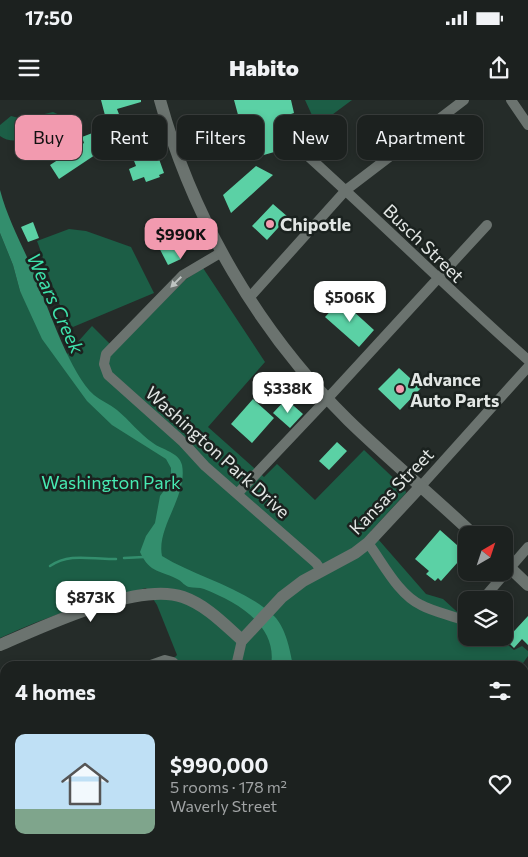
<!DOCTYPE html>
<meta charset="utf-8">
<style>
body{margin:0;font-family:Commissioner,sans-serif;background:#292e2c;color:#f1f3f6;height:100vh;display:flex;flex-direction:column;font-size:19px;white-space:nowrap}
*{box-sizing:border-box;margin:0}
p{font-size:16px;color:#a0a3a4}
.icon{flex:none;width:28px;height:28px;fill:none;stroke:currentColor;stroke-width:2;stroke-linecap:round;stroke-linejoin:round}
.map{position:relative;flex:1;overflow:hidden}
.side{position:absolute;left:0px;top:561px;width:529px;height:196px;display:flex;flex-direction:column;background:#1c211f;border-radius:15px 15px 0 0;box-shadow:0 2px 8px #0003,0 0 0 1px #3a3e3d}
.side>*{flex:none}
.guide{position:absolute;left:15px;top:15px;width:499px;height:45px;display:flex;gap:10px}
.needle{width:32px;rotate:39deg}
.controls{position:absolute;left:458px;top:426px;display:grid;gap:10px}
.controls a{display:grid;place-items:center;width:55px;height:55px;border-radius:10px;background:#1c211f;box-shadow:0 2px 8px #0003,0 0 0 1px #3a3e3d;font-size:25px}
.price{position:absolute;translate:-50% -42px;padding:0 11px;border-radius:10px;background:#fff;color:#222;font-size:16px;line-height:32px;filter:drop-shadow(0 1px 2px #0008)}
.price::after{content:'';position:absolute;left:50%;top:30px;width:15px;height:11px;margin-left:-8px;background:inherit;clip-path:polygon(0 0,100% 0,50% 100%)}
.price.current{background:#f29aaf;color:#111}
ul{padding:0;list-style:none}
li{display:flex;align-items:center;gap:15px;height:125px;padding:0 15px}
li+li{border-top:1px solid #3a3e3d}
li span{display:grid;place-items:center;flex:none;width:140px;height:100px;border-radius:10px;color:#555}
li>.icon{margin-inline-start:auto}
span .icon{width:60px;height:60px;fill:#fffc;stroke-width:1}
li b{font-size:21px}
h2{display:flex;justify-content:space-between;align-items:center;height:60px;padding:0 15px;font-size:21px}
.pill{padding:0 18px;border-radius:10px;background:#1c211f;box-shadow:0 2px 8px #0003,0 0 0 1px #3a3e3d;font-size:18px;line-height:45px}
.pill.current{background:#f29aaf;color:#111}
.status{display:flex;justify-content:space-between;align-items:center;height:35px;padding:0 25px;background:#1c211f;direction:ltr}
.status svg{height:14px;fill:currentColor}
header{display:flex;justify-content:space-between;align-items:center;height:65px;padding:0 15px;background:#1c211f;font-size:22px;font-weight:800}
.map>svg:first-child{display:block}
</style>
<div class="status"><b>17:50</b><svg viewBox="0 0 49 12"><path d="M0 12V9h3v3zM5 12V6h3v6zM10 12V3h3v9zM15 12V0h3v12zM26 1h20v11H26zM47 4h2v5h-2z"/></svg></div>
<header><svg class="icon" aria-label="menu" viewBox="0 0 24 24"><path d="M4 6h16M4 12h16M4 18h16"/></svg>Habito<svg class="icon" aria-label="share" viewBox="0 0 24 24"><path d="M12 15V3M7 8l5-5 5 5M5 13v7h14v-7"/></svg></header>
<div class="map">
<svg width="528" height="757" viewBox="0 0 528 757">
<rect width="100%" height="100%" fill="#252c29"/>
<path fill="#1c5e46" d="M 305,0 L 352,0 L 317,26 Z
M 53,12 L 66,18 L 63,23 C 46,30 17,49 0,36 L 0,25 L 11,16 L 23,19 Z
M 69,129 L 86,131 L 131,147 L 154,193 L 73,227 C 60,216 44,159 37,141 Z
M 0,133 L 13,165 L 20,191 L 60,262 L 92,226 L 116,250 L 185,180 L 203,168 L 265,262 L 208,327 L 264,377 L 277,364 L 315,400 L 364,350 L 405,389 L 406,393 L 371,431 L 426,494 L 443,499 L 466,520 L 466,538 L 486,538 L 492,543 L 503,541 L 514,550 L 522,546 L 528,551 L 528,556 L 521,566 L 179,566 L 174,558 L 177,555 L 157,505 L 146,488 C 95,500 48,516 0,538 Z
M 199,752 L 442,752 L 446,757 L 192,757 Z"/>
<path fill="#338e6d" d="M 0,90 C 9,124 25,149 37,181 C 49,210 71,275 94,295 C 101,301 110,304 117,310 C 129,320 140,334 153,343 C 162,350 179,352 182,365 C 188,396 156,427 162,456 C 196,477 245,488 274,516 C 286,528 290,550 293,566 L 271,566 C 278,525 237,502 204,489 C 199,487 194,488 189,487 C 185,486 182,482 179,480 C 161,470 150,474 140,452 L 146,436 L 155,423 L 160,396 L 171,381 L 171,368 L 166,359 L 112,325 L 87,301 L 42,239 L 20,191 L 13,165 L 0,133 Z"/>
<g fill="none" stroke-linecap="round" stroke-linejoin="round">
<path stroke="#338e6d" stroke-width="2.5" d="M 124,458 L 144,457
M 50,466 C 71,452 92,460 116,459"/>
</g>
<path fill="#5bd1a5" d="M 101,0 L 141,0 L 141,2 L 117,9 L 122,22 L 143,14 L 164,73 L 159,75 L 160,77 L 146,82 L 144,77 L 133,81 L 129,69 L 136,66 L 125,37 L 103,45 L 104,49 L 59,79 L 50,65 L 84,43 L 82,37 L 108,27 Z
M 234,0 L 291,0 L 294,13 L 291,14 L 293,24 L 290,25 L 294,43 L 292,47 L 250,59 Z
M 256,66 L 273,75 L 231,113 L 223,95 Z
M 273,104 L 288,117 L 267,140 L 252,126 Z
M 33,122 L 39,138 L 28,142 L 21,127 Z
M 172,126 L 179,139 L 172,143 L 181,159 L 168,165 L 153,136 Z
M 341,200 L 374,230 L 359,247 L 325,217 Z
M 399,268 L 421,288 L 400,310 L 378,289 Z
M 253,299 L 274,318 L 252,343 L 231,324 Z
M 286,299 L 303,314 L 290,328 L 273,313 Z
M 337,342 L 347,351 L 329,370 L 319,361 Z
M 440,430 L 466,453 L 441,481 L 438,478 L 435,481 L 426,474 L 429,471 L 415,459 Z
M 528,516 L 528,545 L 522,539 L 514,548 L 506,540 Z"/>
<g fill="none" stroke-linecap="round" stroke-linejoin="round">
<path stroke="#6b736f" stroke-width="10" d="M 511,0 L 528,25
M 299,48 C 377,118 450,191 528,260
M 222,152 L 183,175 L 106,254 L 104,264 L 108,275 L 183,342 L 205,366 L 316,463 L 321,470
M 249,198 L 346,90 L 464,0
M 421,386 L 528,267
M 238,393 L 328,298 L 487,125
M 368,443 C 383,463 398,494 421,505 C 434,512 451,515 465,521 L 466,519
M 482,500 L 528,447
M 148,566 L 165,560 L 173,562 L 176,566
M 236,566 L 242,540
M 0,586 L 5,594
M 524,630 L 528,625
M 0,724 L 5,721
M 101,752 L 104,757
M 252,752 L 254,757
M 450,752 L 455,757
M 76,757 L 83,752
M 182,757 L 189,752"/>
<path stroke="#6b736f" stroke-width="12" d="M 160,0 C 193,120 259,232 348,320 C 389,360 433,396 474,435
M 504,462 L 528,485
M 0,545 C 42,527 138,481 183,497 C 206,505 224,524 242,540 L 282,497 L 303,481 L 355,453 L 368,443 L 421,386"/>
</g>
<defs><path id="oneway-solid" d="M-6-.8H1V-3.2L6.5 0L1 3.2V.8H-6Z" transform="scale(1.25)"/></defs>
<use fill="#bec4c1" href="#oneway-solid" transform="translate(176 182) rotate(135)"/>
<g fill="#f29aaf" stroke="#1b221f" stroke-width="2">
<circle cx="270" cy="124" r="5"/>
<circle cx="400" cy="289" r="5"/>
</g>
<g text-anchor="middle" dominant-baseline="central" stroke-width="5" stroke-linejoin="round" paint-order="stroke">
<g font-size="18" font-weight="bold" fill="#e2e6e4" stroke="#1b221f" text-anchor="start">
<text x="280" y="124">Chipotle</text>
<text x="410" y="279">Advance<tspan x="410" dy="21">Auto Parts</tspan></text>
</g>
<g font-size="18" fill="#e2e6e4" stroke="#1b221f">
<text transform="translate(424 143) rotate(44)">Busch Street</text>
<text transform="translate(218 352) rotate(42)">Washington Park Drive</text>
<text transform="translate(391 391) rotate(-46)">Kansas Street</text>
</g>
<g font-size="18" fill="#47eab2" stroke="#1b221f">
<text x="111" y="382">Washington Park</text>
</g>
<g font-size="19" font-style="italic" fill="#3ee4ac" stroke="#1b221f">
<text transform="translate(56 203) rotate(65)">Wears Creek</text>
</g>
</g>
</svg>
<div class="controls">
<a><svg class="needle" viewBox="-14 -14 28 28"><path d="M0-13l5 13h-10z" fill="#e53935"/><path d="M0 13l5-13h-10z" fill="#a0a3a4"/></svg></a>
<a><svg class="icon" aria-label="layers" viewBox="0 0 24 24"><path d="M12 4l9 5-9 5-9-5zM3 14l9 5 9-5"/></svg></a>
</div>
<b class="price current" style="left:181px;top:160px">$990K</b>
<b class="price" style="left:350px;top:223px">$506K</b>
<b class="price" style="left:288px;top:314px">$338K</b>
<b class="price" style="left:91px;top:523px">$873K</b>
<div class="guide">
<a class="pill current">Buy</a>
<a class="pill">Rent</a>
<a class="pill">Filters</a>
<a class="pill">New</a>
<a class="pill">Apartment</a>
</div>
<section class="side">
<h2>4 homes<svg class="icon" aria-label="filters" viewBox="0 0 24 24"><path d="M4 7h16M4 17h16"/><circle cx="9" cy="7" r="2"/><circle cx="15" cy="17" r="2"/></svg></h2>
<ul>
<li><span style="background:linear-gradient(#bfe0f5 75%,#7fa58c 0)"><svg class="icon" aria-label="home" viewBox="0 0 24 24"><path d="M3 11l9-7 9 7M6 9v11h12V9"/></svg></span><div><b>$990,000</b><p>5 rooms · 178 m²</p><p>Waverly Street</p></div><svg class="icon" aria-label="heart" viewBox="0 0 24 24"><path d="M12 20l-8-8c-3-5 5-10 8-4 3-6 11-1 8 4z"/></svg></li>
</ul>
</section>
</div>
